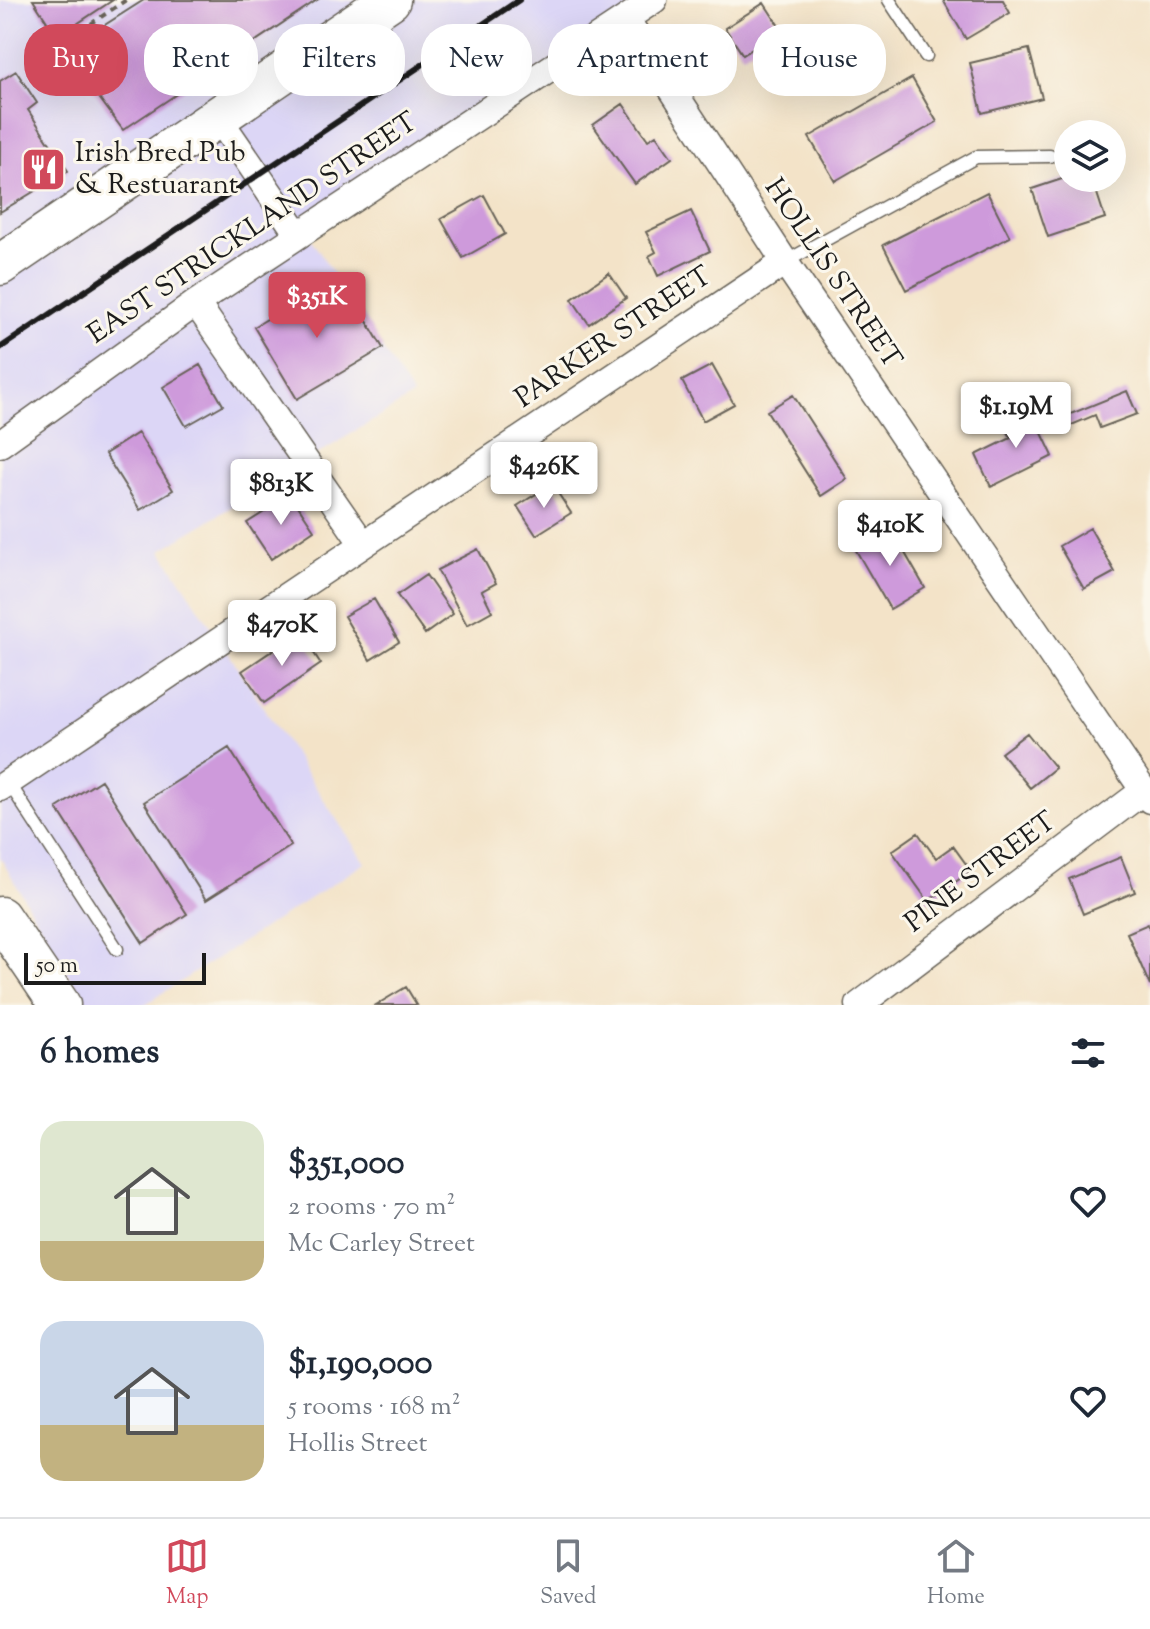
<!DOCTYPE html>
<meta charset="utf-8">
<style>
body{margin:0;font-family:"Sorts Mill Goudy",serif;background:#f2f2f3;color:#1f2937;height:100vh;display:flex;flex-direction:column;font-size:30px;white-space:nowrap}
*{box-sizing:border-box;margin:0}
p{font-size:26px;color:#747a83}
.icon{flex:none;width:44px;height:44px;fill:none;stroke:currentColor;stroke-width:2;stroke-linecap:round;stroke-linejoin:round}
.map{position:relative;height:1005px;overflow:hidden}
.drawer{display:flex;flex-direction:column;background:#fff;flex:1}
.drawer>*{flex:none}
.top-card{position:absolute;left:24px;top:24px;width:1102px;height:72px;display:flex;gap:16px}
.controls{position:absolute;left:1054px;top:120px;display:grid;gap:16px}
.controls a{display:grid;place-items:center;width:72px;height:72px;border-radius:50%;background:#fff;box-shadow:0 8px 32px #0002;font-size:40px}
.scale{position:absolute;left:24px;bottom:20px;width:182px;box-sizing:border-box;padding-left:8px;border:4px solid #1c1c1c;border-top:0;font-size:22px;line-height:28px;white-space:nowrap;color:#1c1c1c;-webkit-text-stroke:6px #fbf7ec;paint-order:stroke}
.price{position:absolute;translate:-50% -68px;padding:0 18px;border-radius:8px;background:#fff;color:#222;font-size:26px;line-height:52px;filter:drop-shadow(0 2px 4px #0008)}
.price::after{content:'';position:absolute;left:50%;top:48px;width:24px;height:18px;margin-left:-12px;background:inherit;clip-path:polygon(0 0,100% 0,50% 100%)}
.price.selected{background:#d1495b;color:#fff}
ul{padding:0;list-style:none}
li{display:flex;align-items:center;gap:24px;height:200px;padding:0 40px}
li span{display:grid;place-items:center;flex:none;width:224px;height:160px;border-radius:24px;color:#555}
li>.icon{margin-inline-start:auto}
span .icon{width:96px;height:96px;fill:#fffc;stroke-width:1}
li b{font-size:34px}
h2{display:flex;justify-content:space-between;align-items:center;height:96px;padding:0 40px;font-size:34px}
.chip{padding:0 28px;border-radius:32px;background:#fff;box-shadow:0 8px 32px #0002;font-size:28px;line-height:72px}
.chip.selected{background:#d1495b;color:#fff}
.tabs{display:flex;justify-content:space-around;align-items:center;height:112px;border-top:2px solid #e0e1e3;background:#fff;font-size:22px;color:#747a83}
.tabs a{display:grid;justify-items:center;gap:4px}
.tabs .selected{color:#d1495b}
.map>svg:first-child{display:block}
</style>
<div class="map">
<svg width="1150" height="1005" viewBox="0 0 1150 1005">
<rect width="100%" height="100%" fill="#fbf7ec"/>
<filter id="ink" filterUnits="userSpaceOnUse"><feTurbulence type="fractalNoise" baseFrequency=".0125" numOctaves="2"/><feDisplacementMap in="SourceGraphic" scale="16" xChannelSelector="R" yChannelSelector="G"/><feConvolveMatrix kernelMatrix="1 2 1 2 8 2 1 2 1" color-interpolation-filters="sRGB"/></filter>
<filter id="wash" filterUnits="userSpaceOnUse"><feTurbulence type="fractalNoise" baseFrequency=".006" numOctaves="4" result="noise"/><feDisplacementMap in="SourceGraphic" scale="32" xChannelSelector="R" yChannelSelector="G"/><feGaussianBlur stdDeviation="1.8" result="paint"/><feColorMatrix in="noise" values="0 0 0 0 0 0 0 0 0 0 0 0 0 0 0 0 0 1.4 0 .05"/><feComposite in="paint" operator="in"/></filter>
<g filter="url(#wash)">
<rect width="100%" height="100%" fill="#f3e3c8"/>
<path fill="#dcd6f6" d="M 0,0 L 654,0 L 305,230 L 413,396 L 161,550 L 365,863 L 144,1005 L 86,1005 L 0,857 Z"/>
<g id="blocks">
<path fill="#ce9adb" d="M 33,0 L 113,0 L 57,37 Z
M 144,0 L 317,0 L 123,130 L 71,60 L 96,45 L 89,35 Z
M 943,0 L 1003,0 L 1010,13 L 966,39 Z
M 764,3 L 805,66 L 784,80 L 760,44 L 743,55 L 725,28 Z
M 1029,49 L 1042,98 L 982,113 L 970,63 Z
M 16,71 L 37,103 L 28,110 L 68,171 L 0,212 L 0,81 Z
M 912,78 L 937,122 L 835,181 L 809,137 Z
M 623,104 L 648,140 L 656,135 L 672,158 L 635,184 L 593,125 Z
M 1068,177 L 1092,178 L 1105,218 L 1048,237 L 1032,189 Z
M 987,192 L 1010,237 L 906,290 L 883,245 Z
M 484,195 L 505,234 L 463,258 L 441,219 Z
M 691,211 L 710,251 L 658,276 L 649,256 L 656,252 L 646,232 Z
M 609,273 L 626,298 L 589,324 L 572,299 Z
M 326,283 L 346,316 L 359,308 L 383,348 L 297,399 L 254,327 Z
M 200,365 L 223,405 L 186,426 L 163,387 Z
M 712,365 L 734,404 L 703,421 L 682,381 Z
M 1127,391 L 1137,414 L 1100,428 L 1095,415 L 1067,427 L 1063,417 Z
M 793,395 L 847,479 L 821,496 L 767,411 Z
M 1030,408 L 1053,456 L 991,487 L 976,455 L 1011,438 L 1003,421 Z
M 138,433 L 173,490 L 140,510 L 105,454 Z
M 552,484 L 571,513 L 536,535 L 517,506 Z
M 291,495 L 314,530 L 271,559 L 247,523 Z
M 890,527 L 925,588 L 890,609 L 854,547 Z
M 1090,528 L 1115,572 L 1084,589 L 1059,546 Z
M 478,549 L 496,583 L 482,591 L 492,611 L 467,625 L 437,570 Z
M 426,575 L 453,614 L 425,634 L 397,595 Z
M 374,599 L 399,642 L 370,660 L 344,616 Z
M 300,632 L 321,664 L 264,703 L 242,671 Z
M 1027,733 L 1055,768 L 1030,788 L 1001,753 Z
M 229,748 L 291,846 L 206,900 L 144,802 Z
M 101,780 L 187,914 L 143,943 L 57,808 Z
M 918,833 L 936,858 L 953,846 L 971,871 L 928,901 L 892,851 Z
M 1121,857 L 1135,892 L 1083,914 L 1069,879 Z
M 1148,924 L 1150,929 L 1150,986 L 1127,933 Z
M 406,987 L 417,1005 L 376,1005 Z"/>
</g>
</g>
<g filter="url(#ink)">
<use href="#blocks" fill-opacity="0" stroke="#676258" stroke-width="2"/>
<g fill="none" stroke-linecap="round" stroke-linejoin="round">
<defs>
<path id="lane" d="M 889,0 L 926,56
M 785,262 L 976,157 L 1050,156
M 9,783 L 117,949"/>
<path id="street" d="M 626,19 L 785,262 L 1150,800
M 217,116 L 298,234
M 196,303 L 363,544
M 0,444 L 196,303 L 654,0
M 0,788 L 785,262
M 859,1005 L 1142,792"/>
<path id="primary" d="M 0,265 L 390,0
M 0,917 L 60,1005"/>
</defs>
<use href="#lane" stroke="#676258" stroke-width="15"/>
<use href="#street" stroke="#676258" stroke-width="29"/>
<use href="#primary" stroke="#676258" stroke-width="43"/>
<path stroke="#676258" stroke-width="4" stroke-dasharray="6 6" stroke-linecap="butt" d="M 61,44 L 126,0"/>
<use href="#lane" stroke="#fff" stroke-width="12"/>
<use href="#street" stroke="#fff" stroke-width="26"/>
<use href="#primary" stroke="#fff" stroke-width="40"/>
<path stroke="#1c1c1c" stroke-width="6" d="M 0,348 L 519,0"/>
</g>
</g>
<defs>
<symbol id="restaurant-square" viewBox="-11 -11 22 22"><rect x="-9" y="-9" width="18" height="18" rx="4" fill="#d1495b" stroke="#fbf7ec"/><path d="M-5-6h1v4h1v-4h1v4h1v-4h1v5L-1.5 .5V6h-2V.5L-5-1ZM5-6V6H3V1.5H1.5Q1.5-4 5-6Z" fill="#fff"/></symbol>
</defs>
<g fill-rule="evenodd">
<use href="#restaurant-square" x="18" y="144" width="51" height="51"/>
</g>
<g text-anchor="middle" dominant-baseline="central" stroke-width="6" stroke-linejoin="round" paint-order="stroke">
<g font-size="28" fill="#1c1c1c" stroke="#fbf7ec" text-anchor="start">
<text x="75" y="154">Irish Bred Pub<tspan x="75" dy="32">&amp; Restuarant</tspan></text>
</g>
<g font-size="28" fill="#1c1c1c" stroke="#fbf7ec">
<text transform="translate(253 229) rotate(-34)">EAST STRICKLAND STREET</text>
<text transform="translate(832 274) rotate(56)">HOLLIS STREET</text>
<text transform="translate(614 338) rotate(-34)">PARKER STREET</text>
<text transform="translate(981 873) rotate(-37)">PINE STREET</text>
</g>
</g>
</svg>
<div class="controls">
<a><svg class="icon" aria-label="layers" viewBox="0 0 24 24"><path d="M12 4l9 5-9 5-9-5zM3 14l9 5 9-5"/></svg></a>
</div>
<div class="scale">50 m</div>
<b class="price selected" style="left:317px;top:340px">$351K</b>
<b class="price" style="left:1016px;top:450px">$1.19M</b>
<b class="price" style="left:544px;top:510px">$426K</b>
<b class="price" style="left:281px;top:527px">$813K</b>
<b class="price" style="left:890px;top:568px">$410K</b>
<b class="price" style="left:282px;top:668px">$470K</b>
<div class="top-card">
<a class="chip selected">Buy</a>
<a class="chip">Rent</a>
<a class="chip">Filters</a>
<a class="chip">New</a>
<a class="chip">Apartment</a>
<a class="chip">House</a>
</div>
</div>
<section class="drawer">
<h2>6 homes<svg class="icon" aria-label="filters" viewBox="0 0 24 24"><path d="M4 7h16M4 17h16"/><circle cx="9" cy="7" r="2"/><circle cx="15" cy="17" r="2"/></svg></h2>
<ul>
<li><span style="background:linear-gradient(#dfe7d0 75%,#c2b280 0)"><svg class="icon" aria-label="home" viewBox="0 0 24 24"><path d="M3 11l9-7 9 7M6 9v11h12V9"/></svg></span><div><b>$351,000</b><p>2 rooms · 70 m²</p><p>Mc Carley Street</p></div><svg class="icon" aria-label="heart" viewBox="0 0 24 24"><path d="M12 20l-8-8c-3-5 5-10 8-4 3-6 11-1 8 4z"/></svg></li>
<li><span style="background:linear-gradient(#c9d6e8 65%,#c2b280 0)"><svg class="icon" aria-label="home" viewBox="0 0 24 24"><path d="M3 11l9-7 9 7M6 9v11h12V9"/></svg></span><div><b>$1,190,000</b><p>5 rooms · 168 m²</p><p>Hollis Street</p></div><svg class="icon" aria-label="heart" viewBox="0 0 24 24"><path d="M12 20l-8-8c-3-5 5-10 8-4 3-6 11-1 8 4z"/></svg></li>
</ul>
</section>
<nav class="tabs">
<a class="selected"><svg class="icon" aria-label="map" viewBox="0 0 24 24"><path d="M3 6l6-2 6 2 6-2v14l-6 2-6-2-6 2zM9 4v14M15 6v14"/></svg>Map</a>
<a><svg class="icon" aria-label="saved" viewBox="0 0 24 24"><path d="M7 4h10v16l-5-4-5 4z"/></svg>Saved</a>
<a><svg class="icon" aria-label="home" viewBox="0 0 24 24"><path d="M3 11l9-7 9 7M6 9v11h12V9"/></svg>Home</a>
</nav>
